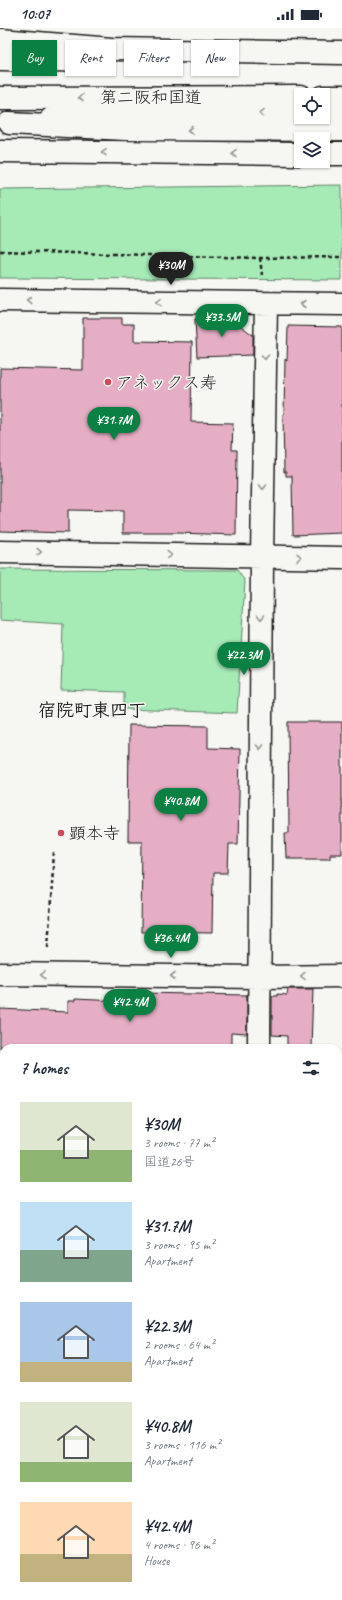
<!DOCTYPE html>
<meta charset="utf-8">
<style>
body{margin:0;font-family:Caveat,"Klee One",sans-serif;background:#f2f2f3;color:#1f2937;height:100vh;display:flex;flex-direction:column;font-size:15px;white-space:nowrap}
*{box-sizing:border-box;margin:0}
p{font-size:13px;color:#747a83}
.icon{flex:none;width:22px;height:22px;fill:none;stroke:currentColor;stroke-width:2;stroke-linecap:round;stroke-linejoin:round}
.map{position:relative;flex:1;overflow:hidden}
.details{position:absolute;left:0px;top:1016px;width:342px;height:556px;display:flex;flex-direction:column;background:#fff;border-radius:12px 12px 0 0;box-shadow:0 1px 3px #0004}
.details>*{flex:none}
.top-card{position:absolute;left:12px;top:12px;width:318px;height:36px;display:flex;gap:8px}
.tools{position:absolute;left:294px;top:60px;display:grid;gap:8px}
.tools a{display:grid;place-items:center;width:36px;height:36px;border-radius:0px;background:#fff;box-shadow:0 1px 3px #0004;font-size:20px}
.price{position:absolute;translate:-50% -34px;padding:0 9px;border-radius:14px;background:#0b8043;color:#fff;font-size:13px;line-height:26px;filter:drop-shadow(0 1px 2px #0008)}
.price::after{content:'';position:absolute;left:50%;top:24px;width:12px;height:9px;margin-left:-6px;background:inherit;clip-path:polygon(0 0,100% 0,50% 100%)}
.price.current{background:#222;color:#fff}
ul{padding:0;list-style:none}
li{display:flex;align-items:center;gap:12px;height:100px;padding:0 20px}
li span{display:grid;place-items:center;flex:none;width:112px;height:80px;border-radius:0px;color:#555}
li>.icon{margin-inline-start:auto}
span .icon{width:48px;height:48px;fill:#fffc;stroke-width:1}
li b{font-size:17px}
h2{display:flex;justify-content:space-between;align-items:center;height:48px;padding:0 20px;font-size:17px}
.pill{padding:0 14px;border-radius:0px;background:#fff;box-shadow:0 1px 3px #0004;font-size:14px;line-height:36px}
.pill.current{background:#0b8043;color:#fff}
.status{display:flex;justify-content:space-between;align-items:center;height:28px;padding:0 20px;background:#fff;direction:ltr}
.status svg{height:11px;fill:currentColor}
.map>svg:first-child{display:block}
</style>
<div class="status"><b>10:07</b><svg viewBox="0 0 49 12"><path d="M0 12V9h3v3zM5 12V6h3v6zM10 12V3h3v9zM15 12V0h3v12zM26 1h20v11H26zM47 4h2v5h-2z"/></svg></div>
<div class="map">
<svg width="342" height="1572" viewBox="0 0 342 1572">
<rect width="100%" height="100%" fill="#f6f6f2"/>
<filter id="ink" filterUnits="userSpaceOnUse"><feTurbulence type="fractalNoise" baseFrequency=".025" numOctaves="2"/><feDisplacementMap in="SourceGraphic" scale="8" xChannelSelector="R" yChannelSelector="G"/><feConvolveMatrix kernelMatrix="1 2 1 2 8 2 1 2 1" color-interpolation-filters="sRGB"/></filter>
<g filter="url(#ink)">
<path fill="#a6eab6" stroke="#618369" d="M 342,157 L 342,252 L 0,250 L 0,161 Z
M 0,541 L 237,542 L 245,553 L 237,685 L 124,681 L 124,664 L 61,662 L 63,596 L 0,592 Z"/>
<path fill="#e5aec5" stroke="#1c1c1c" d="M 83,290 L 122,290 L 122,296 L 134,296 L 134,313 L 192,314 L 191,394 L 233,395 L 232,422 L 237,422 L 236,507 L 178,505 L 123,505 L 123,483 L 68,482 L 68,505 L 0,503 L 0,340 L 83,342 Z
M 230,290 L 253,307 L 253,327 L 197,329 L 195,291 Z
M 288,298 L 342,299 L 342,505 L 293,507 L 292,448 L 286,448 L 286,444 L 284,444 L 283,386 L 284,386 L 285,331 L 287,333 Z
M 288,694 L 342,694 L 342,826 L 330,826 L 330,830 L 286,830 L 285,805 L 289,805 Z
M 129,697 L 208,698 L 208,720 L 240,721 L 238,816 L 229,816 L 228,845 L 213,845 L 212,905 L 141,904 L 142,813 L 128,813 Z
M 288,961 L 313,961 L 311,1020 L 287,1020 L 287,1008 L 272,1007 L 272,968 L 277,968 L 277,966 L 287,967 Z
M 140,965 L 247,967 L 247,1006 L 231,1005 L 231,1020 L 0,1020 L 0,981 L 68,984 L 68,973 L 75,973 L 75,971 L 140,974 Z"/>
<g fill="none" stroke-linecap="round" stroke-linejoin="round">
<defs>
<path id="minor" d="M 0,272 L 342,276
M 0,524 L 342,530
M 0,946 L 259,949 L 342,948
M 259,1020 L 262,529 L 266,276
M 0,1168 L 4,1168
M 338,1170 L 342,1170
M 255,1568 L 255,1572"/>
<path id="tertiary" d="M 0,1434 L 4,1434
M 338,1438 L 342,1438"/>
<path id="trunk" d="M 323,87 L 342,87
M 51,91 L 137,82 L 301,86
M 0,123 L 301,126
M 323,126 L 342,126"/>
<path id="motorway" d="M 0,12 L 112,21 L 342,25
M 0,31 L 99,33
M 323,69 L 342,69
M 0,70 L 301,69
M 9,95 L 125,101 L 342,102"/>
</defs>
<use href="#minor" stroke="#1c1c1c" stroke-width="25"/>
<use href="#tertiary" stroke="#1c1c1c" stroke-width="25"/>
<use href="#trunk" stroke="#1c1c1c" stroke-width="25"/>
<use href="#motorway" stroke="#1c1c1c" stroke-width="25"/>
<path stroke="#1c1c1c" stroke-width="2.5" stroke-dasharray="4 3" stroke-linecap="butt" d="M 0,223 L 260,230 L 342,229
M 260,230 L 262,247
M 48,919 L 54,824"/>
<use href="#minor" stroke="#f6f6f2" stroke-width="22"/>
<use href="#tertiary" stroke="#f6f6f2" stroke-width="22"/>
<use href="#trunk" stroke="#f6f6f2" stroke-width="22"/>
<use href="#motorway" stroke="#f6f6f2" stroke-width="22"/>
</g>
<defs><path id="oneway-chevron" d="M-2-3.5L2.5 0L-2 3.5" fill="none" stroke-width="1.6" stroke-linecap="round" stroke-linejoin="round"/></defs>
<g stroke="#949492">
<use href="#oneway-chevron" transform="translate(80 70) rotate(180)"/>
<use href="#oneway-chevron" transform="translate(262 85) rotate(-178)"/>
<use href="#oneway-chevron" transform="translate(191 102) rotate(-180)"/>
<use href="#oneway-chevron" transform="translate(104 124) rotate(-179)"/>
<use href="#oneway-chevron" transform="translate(234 125) rotate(-179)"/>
<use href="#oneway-chevron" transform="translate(29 272) rotate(-179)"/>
<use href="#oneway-chevron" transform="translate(159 274) rotate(-179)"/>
<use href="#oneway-chevron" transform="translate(303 276) rotate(-180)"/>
<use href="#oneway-chevron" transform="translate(265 329) rotate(91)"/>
<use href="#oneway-chevron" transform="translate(263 459) rotate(91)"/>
<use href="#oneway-chevron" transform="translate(39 524) rotate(1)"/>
<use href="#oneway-chevron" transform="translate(169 527) rotate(1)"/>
<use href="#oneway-chevron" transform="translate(299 529) rotate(1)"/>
<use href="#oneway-chevron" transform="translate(261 589) rotate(90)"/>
<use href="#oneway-chevron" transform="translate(260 719) rotate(90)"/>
<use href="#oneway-chevron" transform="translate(43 947) rotate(-179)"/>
<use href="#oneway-chevron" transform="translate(173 948) rotate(-180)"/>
<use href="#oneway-chevron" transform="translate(303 948) rotate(179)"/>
</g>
</g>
<g fill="#d1495b" stroke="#f6f6f2" stroke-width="1.5">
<circle cx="108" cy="354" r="4"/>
<circle cx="61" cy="805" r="4"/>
</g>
<g text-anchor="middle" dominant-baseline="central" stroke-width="3" stroke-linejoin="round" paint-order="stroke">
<g font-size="17" fill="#1c1c1c" stroke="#f6f6f2">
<text x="151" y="69">第二阪和国道</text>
</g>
<g font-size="17" fill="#1c1c1c" stroke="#f6f6f2" text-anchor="start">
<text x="116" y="354">アネックス寿</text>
<text x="69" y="805">顕本寺</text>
</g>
<g font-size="18" font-weight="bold" fill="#1c1c1c" stroke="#f6f6f2">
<text x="92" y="682">宿院町東四丁</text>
</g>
</g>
</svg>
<div class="tools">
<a><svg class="icon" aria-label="locate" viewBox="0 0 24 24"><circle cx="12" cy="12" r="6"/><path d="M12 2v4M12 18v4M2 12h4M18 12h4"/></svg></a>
<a><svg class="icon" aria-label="layers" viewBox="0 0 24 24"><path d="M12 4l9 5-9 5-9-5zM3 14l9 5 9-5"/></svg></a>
</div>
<b class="price current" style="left:171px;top:258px">¥30M</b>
<b class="price" style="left:222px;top:310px">¥33.5M</b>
<b class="price" style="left:114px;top:413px">¥31.7M</b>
<b class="price" style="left:244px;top:648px">¥22.3M</b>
<b class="price" style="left:181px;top:794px">¥40.8M</b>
<b class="price" style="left:171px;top:931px">¥36.4M</b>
<b class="price" style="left:130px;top:995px">¥42.4M</b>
<div class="top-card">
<a class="pill current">Buy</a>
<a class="pill">Rent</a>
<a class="pill">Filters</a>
<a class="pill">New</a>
</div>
<section class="details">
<h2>7 homes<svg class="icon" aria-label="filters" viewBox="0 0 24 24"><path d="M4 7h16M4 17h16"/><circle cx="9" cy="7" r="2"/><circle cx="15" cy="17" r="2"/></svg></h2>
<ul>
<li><span style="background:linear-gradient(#dfe7d0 60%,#8fb573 0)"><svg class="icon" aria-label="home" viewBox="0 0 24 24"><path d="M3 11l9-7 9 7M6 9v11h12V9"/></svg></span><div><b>¥30M</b><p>3 rooms · 77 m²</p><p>国道26号</p></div></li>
<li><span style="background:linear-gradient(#bfe0f5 60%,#7fa58c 0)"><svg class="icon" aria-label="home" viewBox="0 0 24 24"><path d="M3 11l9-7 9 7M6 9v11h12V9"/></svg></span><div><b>¥31.7M</b><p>3 rooms · 95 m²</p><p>Apartment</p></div></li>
<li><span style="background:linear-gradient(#a9c7e8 75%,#c2b280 0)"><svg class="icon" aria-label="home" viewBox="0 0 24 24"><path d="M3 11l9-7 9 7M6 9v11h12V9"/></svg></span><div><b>¥22.3M</b><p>2 rooms · 64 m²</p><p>Apartment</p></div></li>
<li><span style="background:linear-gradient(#dfe7d0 75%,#8fb573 0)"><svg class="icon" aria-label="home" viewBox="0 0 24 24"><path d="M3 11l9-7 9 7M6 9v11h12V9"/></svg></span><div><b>¥40.8M</b><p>3 rooms · 116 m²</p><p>Apartment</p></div></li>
<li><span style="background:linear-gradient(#ffd9b3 65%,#c2b280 0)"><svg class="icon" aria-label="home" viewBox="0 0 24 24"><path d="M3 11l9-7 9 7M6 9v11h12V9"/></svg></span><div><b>¥42.4M</b><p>4 rooms · 96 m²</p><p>House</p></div></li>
</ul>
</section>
</div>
